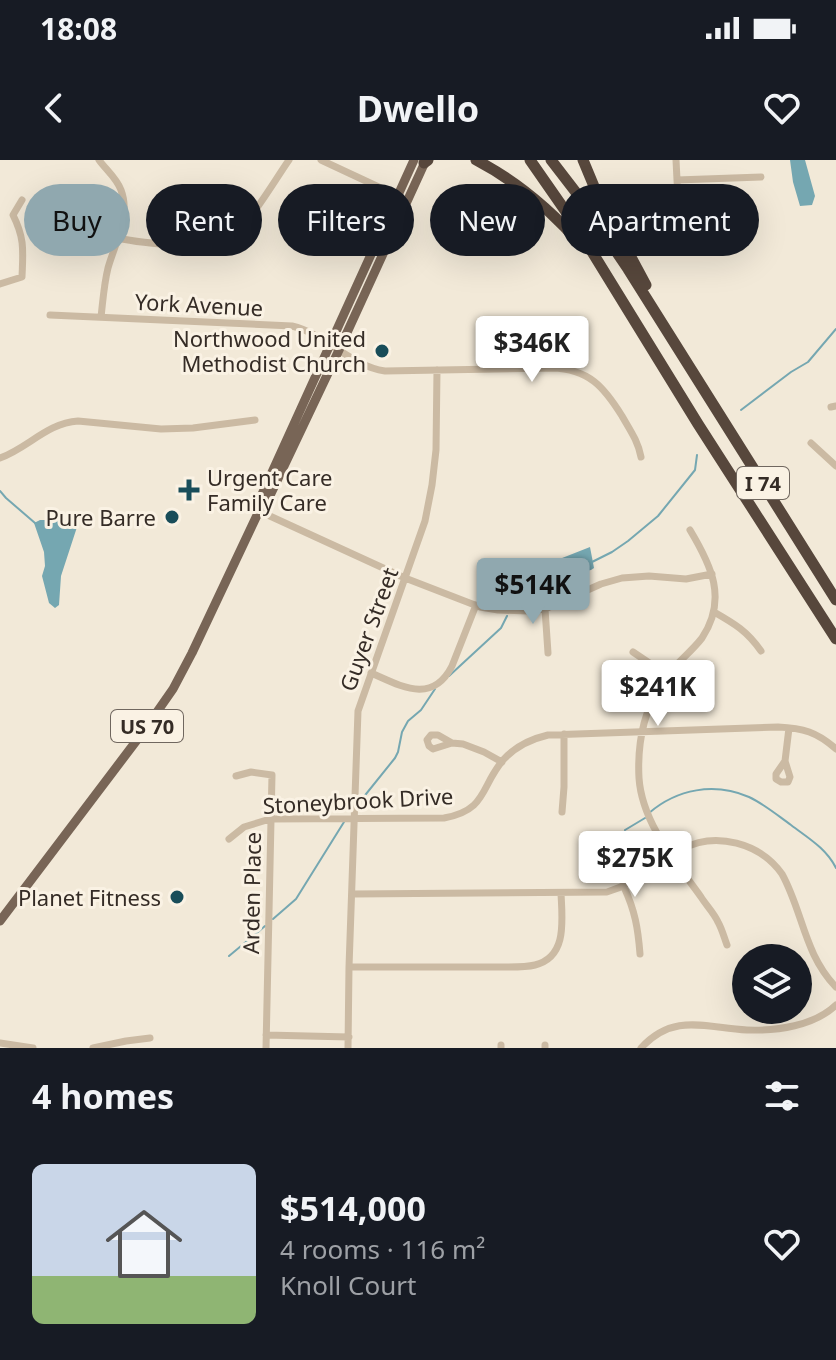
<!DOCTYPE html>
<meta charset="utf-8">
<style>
body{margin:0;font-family:"Noto Sans",sans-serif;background:#242831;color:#f1f3f6;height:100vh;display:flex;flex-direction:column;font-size:30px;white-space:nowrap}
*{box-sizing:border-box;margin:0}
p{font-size:26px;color:#9ea1a6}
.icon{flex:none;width:44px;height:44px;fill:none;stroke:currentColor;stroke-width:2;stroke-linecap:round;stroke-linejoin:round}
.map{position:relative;height:888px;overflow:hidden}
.drawer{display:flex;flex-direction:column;background:#171b24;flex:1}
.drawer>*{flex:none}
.hud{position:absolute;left:24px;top:24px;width:788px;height:72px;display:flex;gap:16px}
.buttons{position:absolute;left:732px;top:784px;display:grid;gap:16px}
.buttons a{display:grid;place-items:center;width:80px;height:80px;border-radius:50%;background:#171b24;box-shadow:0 8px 32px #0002;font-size:40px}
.price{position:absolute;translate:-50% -68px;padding:0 18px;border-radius:8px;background:#fff;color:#222;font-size:26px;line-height:52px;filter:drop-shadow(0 2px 4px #0008)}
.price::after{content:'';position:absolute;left:50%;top:48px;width:24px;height:18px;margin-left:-12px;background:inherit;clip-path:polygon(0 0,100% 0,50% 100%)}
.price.on{background:#90a8af;color:#111}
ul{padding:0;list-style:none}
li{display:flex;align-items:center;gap:24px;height:200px;padding:0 32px}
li+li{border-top:2px solid #363941}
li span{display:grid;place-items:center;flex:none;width:224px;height:160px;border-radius:12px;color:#555}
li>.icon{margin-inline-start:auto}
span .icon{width:96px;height:96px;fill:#fffc;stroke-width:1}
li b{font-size:34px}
h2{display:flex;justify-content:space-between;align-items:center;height:96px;padding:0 32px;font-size:34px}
.pill{padding:0 28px;border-radius:36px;background:#171b24;box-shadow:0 8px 32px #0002;font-size:28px;line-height:72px}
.pill.on{background:#90a8af;color:#111}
.status{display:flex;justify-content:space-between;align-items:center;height:56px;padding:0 40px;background:#171b24;direction:ltr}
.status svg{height:22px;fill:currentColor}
header{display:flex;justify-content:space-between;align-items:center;height:104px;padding:0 32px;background:#171b24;font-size:36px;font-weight:700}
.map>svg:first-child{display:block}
</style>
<div class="status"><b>18:08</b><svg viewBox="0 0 49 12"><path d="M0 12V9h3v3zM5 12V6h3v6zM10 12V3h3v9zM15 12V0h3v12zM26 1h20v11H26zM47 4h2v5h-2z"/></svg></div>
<header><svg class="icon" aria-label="back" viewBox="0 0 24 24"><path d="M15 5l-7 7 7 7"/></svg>Dwello<svg class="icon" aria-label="heart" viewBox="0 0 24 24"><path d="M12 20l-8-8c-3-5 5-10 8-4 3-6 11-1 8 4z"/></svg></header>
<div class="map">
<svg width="836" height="888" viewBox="0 0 836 888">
<rect width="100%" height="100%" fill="#f2e9d8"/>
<path fill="#75a7b1" d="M 790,0 L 805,0 L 815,36 L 812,45 L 800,46 L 793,22 Z
M 40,360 L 75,360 L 78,364 L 61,416 L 59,445 L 55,448 L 49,443 L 42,416 L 45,406 L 44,392 L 34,363 Z
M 590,387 L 594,408 L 591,410 C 567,415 557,424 533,409 L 534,405 L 552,402 Z"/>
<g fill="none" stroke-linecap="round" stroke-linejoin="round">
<path stroke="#75a7b1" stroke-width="2" d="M 741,250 L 791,212 L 808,202 L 836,169
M 0,331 L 6,338 L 35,363
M 592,402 L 612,392 L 628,381 L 658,356 L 695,310 L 697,295
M 509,445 C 517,428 514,412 535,406
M 449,516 L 501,468 L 507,456
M 358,644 L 395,598 L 398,592 L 402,572 L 408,561 L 421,550 L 435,529
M 649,653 C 677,629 714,622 749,637 C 764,644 777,655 791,665 C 808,678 826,688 836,708
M 625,670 L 645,658
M 273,759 L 296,739 L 344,662
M 229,796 L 265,766"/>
<path stroke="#cbbaa3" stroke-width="7" d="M 99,0 C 106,10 116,17 121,30 C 131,56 115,83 108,108 C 104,124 103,140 101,157
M 321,0 L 398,36
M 676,0 L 679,59
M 677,20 L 761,17
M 118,78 C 139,83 159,84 180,85 C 194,85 209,87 223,82 C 245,73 274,21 289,0
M 0,124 L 22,117 C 23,91 25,79 13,55 L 22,40
M 50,155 L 292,166 C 326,174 350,206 385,211 L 552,208 C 589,209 604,227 622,256 C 630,270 638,281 641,297
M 831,247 L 836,246
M 811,283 L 836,306
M 0,298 C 28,288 47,263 78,261 L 161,269 L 193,268 L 255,260
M 259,351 L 405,418 L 480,447 L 498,450 L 528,451 L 545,449 L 601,424 L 622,418 L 649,416 L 686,419 L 712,414
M 690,370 C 711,405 728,439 702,478 C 692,491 679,501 668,514 C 645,543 637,581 639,618 C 642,663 676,702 701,737 C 706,745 714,753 718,762 C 722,769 724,777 727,785
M 545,449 L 548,493
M 714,452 C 735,464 747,471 761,491
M 633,492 L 667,515
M 371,513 C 401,526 432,545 452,506 L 476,445
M 452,583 L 438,575 L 431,575 L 427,580 L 429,586 L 433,589 L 452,583 L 463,584 L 484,592 L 502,602
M 785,601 L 776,614 L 776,619 L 781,622 L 788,622 L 790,617 L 785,601 L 789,568
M 236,616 L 251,612 L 272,615 L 266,888
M 562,652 L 564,627 L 564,574
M 229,679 L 244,667 L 270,659 L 444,658 C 488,650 480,626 504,599 C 516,586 531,579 548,575 L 778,567 C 803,568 817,572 836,589
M 624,727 C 635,751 638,768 640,794
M 353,734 L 607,732 C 638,723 655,703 682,689 C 716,671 760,683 782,714 C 803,752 804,794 836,827
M 349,807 L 509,807 C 517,807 527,807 535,805 C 568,797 562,759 561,733
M 266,875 L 349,877
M 0,883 L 33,888
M 501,885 L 501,888
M 545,885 L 545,888
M 93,888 L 126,881 L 150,878
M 348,888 L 349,807 L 358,551 L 425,361 L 432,325 L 436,290 L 437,210
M 641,888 C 674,852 706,868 747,870 C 777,871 814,866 836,845"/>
<path stroke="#786556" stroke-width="9" d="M 259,351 L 265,346 L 339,190 L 426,0
M 0,761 L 143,572 L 173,529 L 192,493 L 259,351 L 258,343 L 414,0"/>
<path stroke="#57473c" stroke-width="11" d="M 476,0 C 518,22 552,51 582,86
M 530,0 L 578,69 L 698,264 L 836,479
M 551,0 L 578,35 L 628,109 L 836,440
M 583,0 L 598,36 L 646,125
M 424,3 L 428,0"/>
</g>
<g fill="#194d59" stroke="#faf2e4" stroke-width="3">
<circle cx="382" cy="191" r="8"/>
<path d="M185 318h8v8h8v8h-8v8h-8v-8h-8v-8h8z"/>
<circle cx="172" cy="357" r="8"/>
<circle cx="177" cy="737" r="8"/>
</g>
<g text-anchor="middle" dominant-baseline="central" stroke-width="6" stroke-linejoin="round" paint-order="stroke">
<g fill="#faf2e4" stroke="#70675f" stroke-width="2">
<rect x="737" y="307" width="52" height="32" rx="6"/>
<rect x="111" y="550" width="72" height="32" rx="6"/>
</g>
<g font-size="20" font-weight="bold" fill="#352c26">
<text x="763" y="323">I 74</text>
<text x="147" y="566">US 70</text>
</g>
<g font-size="22" fill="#352c26" stroke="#faf2e4">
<text transform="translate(199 144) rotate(3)">York Avenue</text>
<text transform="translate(368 469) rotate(-70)">Guyer Street</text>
<text transform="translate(358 640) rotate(-3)">Stoneybrook Drive</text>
<text transform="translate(251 733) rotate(-89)">Arden Place</text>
</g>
<g font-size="22" fill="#352c26" stroke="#faf2e4" text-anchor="end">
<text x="366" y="178">Northwood United<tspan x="366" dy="25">Methodist Church</tspan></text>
<text x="207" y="317" text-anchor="start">Urgent Care<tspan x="207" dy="25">Family Care</tspan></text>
<text x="156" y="357">Pure Barre</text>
<text x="161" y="737">Planet Fitness</text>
</g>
</g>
</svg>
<div class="buttons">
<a><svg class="icon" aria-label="layers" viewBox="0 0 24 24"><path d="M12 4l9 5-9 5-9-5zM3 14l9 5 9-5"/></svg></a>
</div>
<b class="price" style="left:532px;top:224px">$346K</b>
<b class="price on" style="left:533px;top:466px">$514K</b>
<b class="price" style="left:658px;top:568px">$241K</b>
<b class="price" style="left:635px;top:739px">$275K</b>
<div class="hud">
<a class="pill on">Buy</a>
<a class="pill">Rent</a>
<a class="pill">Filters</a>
<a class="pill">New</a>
<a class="pill">Apartment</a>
</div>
</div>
<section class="drawer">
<h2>4 homes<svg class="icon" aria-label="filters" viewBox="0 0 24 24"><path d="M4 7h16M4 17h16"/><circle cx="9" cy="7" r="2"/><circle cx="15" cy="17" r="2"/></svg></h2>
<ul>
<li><span style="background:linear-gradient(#c9d6e8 70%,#8fb573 0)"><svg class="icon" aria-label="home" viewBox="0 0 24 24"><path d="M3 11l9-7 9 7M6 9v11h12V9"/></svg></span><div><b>$514,000</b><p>4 rooms · 116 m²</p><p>Knoll Court</p></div><svg class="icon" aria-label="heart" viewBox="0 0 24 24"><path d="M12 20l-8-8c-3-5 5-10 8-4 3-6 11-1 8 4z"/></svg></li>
</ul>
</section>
